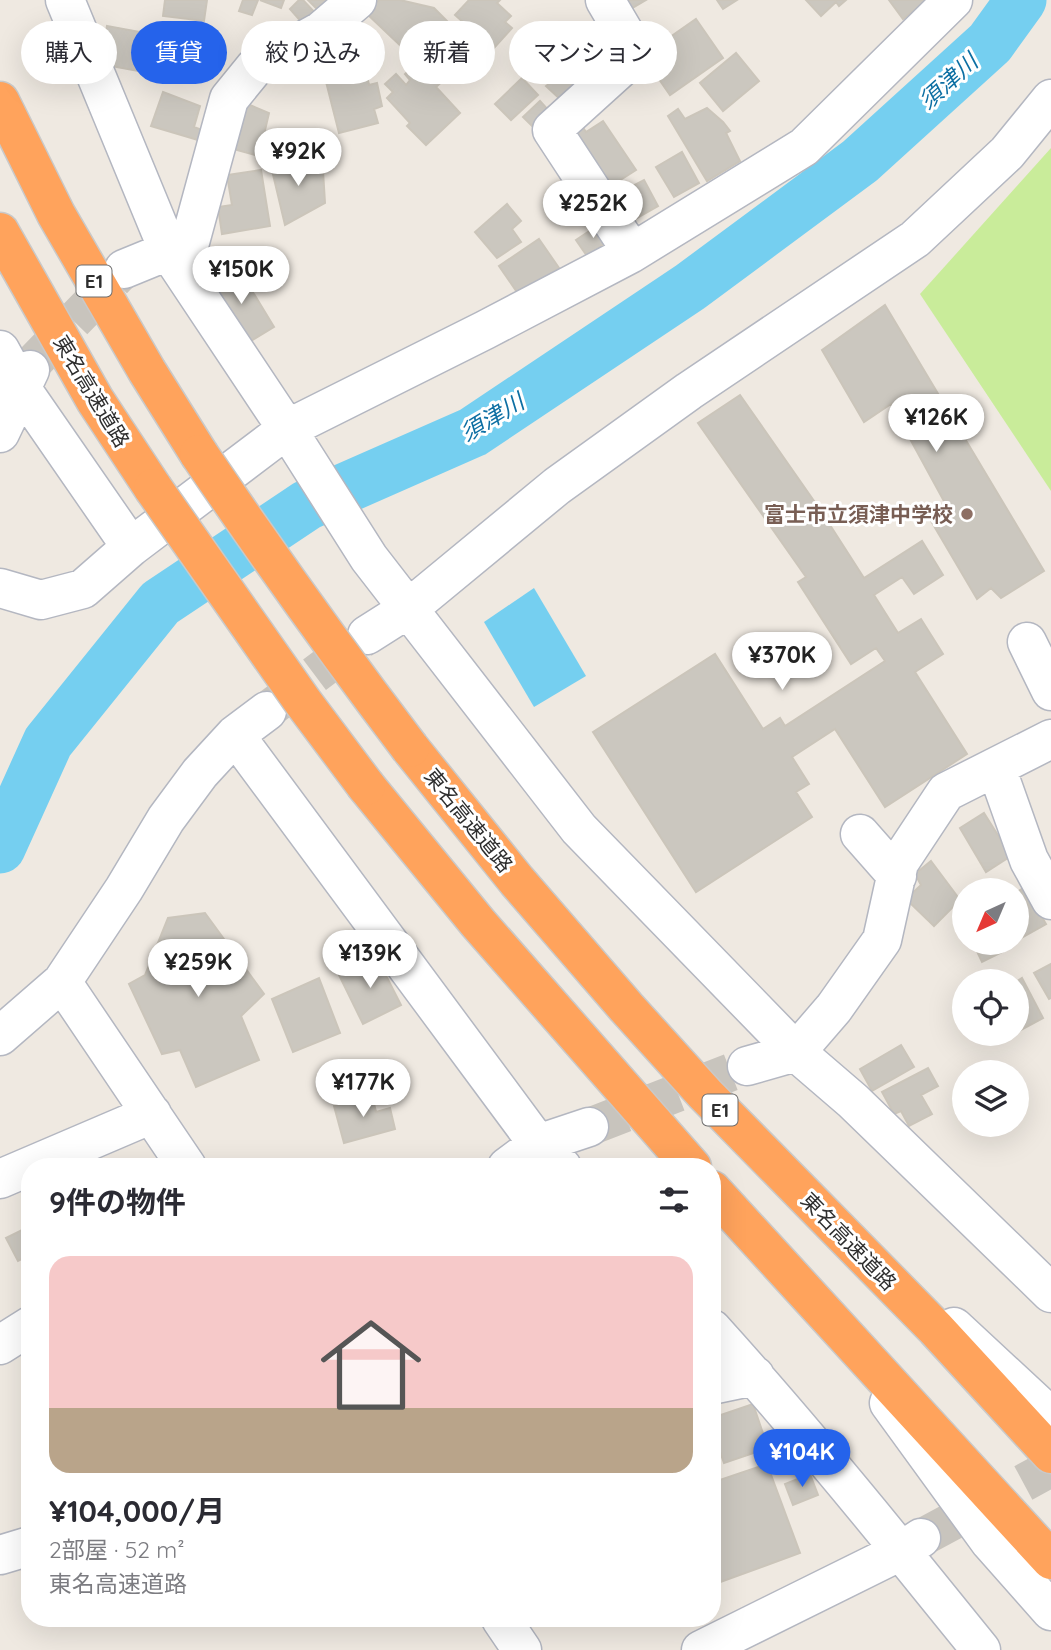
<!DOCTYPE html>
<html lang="ja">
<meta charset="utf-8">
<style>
body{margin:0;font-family:Quicksand,"Noto Sans JP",sans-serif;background:#f7f7f7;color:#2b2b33;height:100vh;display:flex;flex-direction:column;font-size:26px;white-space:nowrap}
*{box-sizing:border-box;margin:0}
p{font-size:23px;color:#7c7c81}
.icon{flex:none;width:38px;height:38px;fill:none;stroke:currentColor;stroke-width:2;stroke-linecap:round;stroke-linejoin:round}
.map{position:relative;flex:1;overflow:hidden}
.sheet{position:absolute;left:21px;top:1158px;width:700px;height:469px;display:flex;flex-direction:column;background:#fff;border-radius:28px;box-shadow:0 7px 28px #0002}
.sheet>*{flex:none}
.guide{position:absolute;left:21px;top:21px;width:700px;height:63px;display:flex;gap:14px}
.needle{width:46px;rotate:224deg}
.fabs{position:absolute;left:952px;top:878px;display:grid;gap:14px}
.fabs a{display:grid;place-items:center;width:77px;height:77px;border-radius:50%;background:#fff;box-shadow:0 7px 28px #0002;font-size:35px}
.price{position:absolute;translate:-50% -60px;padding:0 16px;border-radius:24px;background:#fff;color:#222;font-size:23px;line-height:46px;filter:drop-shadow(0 2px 4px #0008)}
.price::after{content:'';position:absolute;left:50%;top:42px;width:21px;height:16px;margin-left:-10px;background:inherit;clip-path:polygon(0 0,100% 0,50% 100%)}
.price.selected{background:#2563eb;color:#fff}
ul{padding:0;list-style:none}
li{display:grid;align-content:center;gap:14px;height:371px;padding:0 28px}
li+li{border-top:2px solid #e1e1e2}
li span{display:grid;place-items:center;height:217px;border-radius:21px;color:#555}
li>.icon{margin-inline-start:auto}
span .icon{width:126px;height:126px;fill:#fffc;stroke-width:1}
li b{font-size:30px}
h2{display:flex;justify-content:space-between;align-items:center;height:84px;padding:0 28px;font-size:30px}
.pill{padding:0 24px;border-radius:32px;background:#fff;box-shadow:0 7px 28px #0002;font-size:24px;line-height:63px}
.pill.selected{background:#2563eb;color:#fff}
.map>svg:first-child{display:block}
</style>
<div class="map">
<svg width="1051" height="1650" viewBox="0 0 1051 1650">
<rect width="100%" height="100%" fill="#efe9e1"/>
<path fill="#c9ec9a" d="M 1051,148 L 1051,491 L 920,294 Z"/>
<path fill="#75cff0" d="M 534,588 L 586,676 L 534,707 L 484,622 Z"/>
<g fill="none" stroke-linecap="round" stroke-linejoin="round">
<path stroke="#75cff0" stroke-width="51" d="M 0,848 L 48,742 L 160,603 L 307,505 L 473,432 L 690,287 L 860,161 L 990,43 L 1021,0"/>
</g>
<path fill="#cbc7bf" stroke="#cbc5ba" stroke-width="2" d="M 165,0 L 207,0 L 204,21 L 163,16 Z
M 243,0 L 258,0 L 252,15 L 239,11 Z
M 260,0 L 284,0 L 281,8 Z
M 299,0 L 303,0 L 317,15 L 305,26 L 290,9 Z
M 308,0 L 330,0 L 319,11 Z
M 379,0 L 400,0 L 434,8 L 447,21 L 418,51 L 409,42 L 403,48 L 366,13 Z
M 469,0 L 500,0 L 497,3 L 511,16 L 505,22 L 512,28 L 493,49 L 455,15 Z
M 616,0 L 646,0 L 624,13 Z
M 717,0 L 737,0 L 723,9 Z
M 806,0 L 846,0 L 839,6 L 836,2 L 821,16 Z
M 889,0 L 925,0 L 926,1 L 903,19 Z
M 696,19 L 723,58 L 670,95 L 643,56 Z
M 538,23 L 558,39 L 534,70 L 517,57 L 521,52 L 518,49 Z
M 107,26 L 140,32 L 139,43 L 144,44 L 139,71 L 100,64 Z
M 576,30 L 580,34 L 583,30 L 614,60 L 562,101 L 546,86 L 550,83 L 540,73 L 559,54 L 556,51 Z
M 350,32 L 358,65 L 364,63 L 369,85 L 377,83 L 382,106 L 374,109 L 378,123 L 339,133 L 320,58 L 331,56 L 329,45 Z
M 167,33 L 215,45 L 207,79 L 161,65 Z
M 736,53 L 759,81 L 723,111 L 700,83 Z
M 425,56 L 446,78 L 436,87 L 460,113 L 426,145 L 407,126 L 410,123 L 387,98 L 393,92 L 385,84 L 396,74 L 406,85 L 410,80 L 405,74 Z
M 522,78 L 538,95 L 511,120 L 495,104 Z
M 163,92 L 200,106 L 194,127 L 202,130 L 198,140 L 151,126 Z
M 540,101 L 549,111 L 532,126 L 523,117 Z
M 245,103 L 269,113 L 259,156 L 230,148 Z
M 707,108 L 723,122 L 730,131 L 726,133 L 740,161 L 707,181 L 668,116 L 678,109 L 685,119 Z
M 603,121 L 636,170 L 608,188 L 571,133 L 582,126 L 586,132 Z
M 682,152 L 699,183 L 674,197 L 656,167 Z
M 307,155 L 311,171 L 323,171 L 325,203 L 285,225 L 271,166 Z
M 261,170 L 270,226 L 222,234 L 218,207 L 232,205 L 227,175 Z
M 644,180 L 658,206 L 635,219 L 621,192 Z
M 507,204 L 521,221 L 512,229 L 521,242 L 497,258 L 475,232 Z
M 600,224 L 610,240 L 587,256 L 576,240 Z
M 539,239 L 559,268 L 519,295 L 499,266 Z
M 237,266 L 274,327 L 244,345 L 208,284 Z
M 885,305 L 1044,571 L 1001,598 L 991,588 L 977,599 L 927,514 L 945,503 L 891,404 L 864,422 L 822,350 Z
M 740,395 L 821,511 L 864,578 L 922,541 L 943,575 L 914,594 L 902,577 L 874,595 L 898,633 L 921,619 L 943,654 L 915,672 L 967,754 L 885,807 L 835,729 L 792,757 L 809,784 L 796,792 L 812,817 L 696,892 L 593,732 L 715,654 L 763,729 L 780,718 L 785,726 L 885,661 L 876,648 L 851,664 L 798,582 L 806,577 L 698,423 Z
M 984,813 L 1011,856 L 986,872 L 960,828 Z
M 931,861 L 960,900 L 934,926 L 906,899 L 921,885 L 915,874 Z
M 1025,887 L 1046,924 L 1021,938 L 1017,930 L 1017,892 Z
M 205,913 L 264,994 L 241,1016 L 259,1060 L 196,1087 L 180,1050 L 162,1054 L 129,984 L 145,975 L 168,918 Z
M 973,943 L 1005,943 L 1008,949 L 982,962 Z
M 376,956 L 401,1005 L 363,1024 L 339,975 Z
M 1051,964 L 1051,998 L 1049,999 L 1034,973 Z
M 319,978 L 340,1033 L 293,1052 L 272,999 Z
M 1022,978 L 1043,1018 L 1017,1032 L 1016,982 Z
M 901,1045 L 914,1067 L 872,1091 L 860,1069 Z
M 928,1068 L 938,1086 L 921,1095 L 932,1114 L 909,1126 L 901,1111 L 894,1114 L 882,1092 Z
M 372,1095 L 376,1112 L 390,1108 L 395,1129 L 344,1143 L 334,1106 Z
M 30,1226 L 30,1255 L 18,1261 L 6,1238 Z
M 753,1404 L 768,1448 L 724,1463 L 712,1429 L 712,1418 Z
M 767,1464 L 800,1553 L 712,1585 L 712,1473 L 717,1471 L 720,1480 Z
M 810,1474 L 818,1495 L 793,1505 L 785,1484 Z"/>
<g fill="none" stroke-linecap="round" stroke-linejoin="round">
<path stroke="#c8c4bd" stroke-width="38" stroke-dasharray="38 19" stroke-linecap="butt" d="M 34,362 L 124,269
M 269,709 L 366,636
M 589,1127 L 747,1066
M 923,1537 L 1051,1468"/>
<defs>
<path id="minor" d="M 65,0 L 169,252 L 287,429 L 369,558 L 579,829 L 796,1052 L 853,1101 L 1051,1293
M 605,0 L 625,34 L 630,50 L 625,64 L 552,130 L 632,252
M 124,269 L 190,242 L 229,99 L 255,67 L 321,31 L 357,0
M 0,350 L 21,388 L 131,547
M 0,433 L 30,370
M 0,588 L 41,600 L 83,589 L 131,547 L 287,429 L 485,330 L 630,254 L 804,147 L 953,0
M 367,635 L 408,609 L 557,486 L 689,391 L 915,239 L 1007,153 L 1051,99
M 1027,642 L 1051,691
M 235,735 L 538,1144 L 562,1167
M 996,767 L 1029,860 L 1051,900
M 860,834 L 897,876
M 62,982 L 187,1167
M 0,1036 L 62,982 L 124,889 L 166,819 L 200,773 L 235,735 L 267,711
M 747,1066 L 796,1052 L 834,1008 L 882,940 L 899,863 L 946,792 L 1051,739
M 507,1167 L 538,1144 L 589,1127
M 0,1179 L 152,1114
M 954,1327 L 1051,1417
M 712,1329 C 777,1401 839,1475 900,1550 C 927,1583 954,1617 981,1650
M 0,1345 L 30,1326
M 712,1385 L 755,1376
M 889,1403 L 990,1542 L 1051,1611
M 0,1555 L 30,1546
M 501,1619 L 522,1650
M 701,1650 L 901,1551 L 921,1538"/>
<path id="highway" d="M 0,101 L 56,214 L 147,371 L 199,454
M 0,232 L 95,400 L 153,488
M 410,748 L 517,881 L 626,1007 L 705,1094 L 936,1329 L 1051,1454
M 366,786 L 478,923 L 692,1167
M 712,1190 L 1051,1560"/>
</defs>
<use href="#minor" stroke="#b4b7c1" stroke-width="41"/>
<use href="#highway" stroke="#c9c9c9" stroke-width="41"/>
<use href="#minor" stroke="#fff" stroke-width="38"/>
<use href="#highway" stroke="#ffa35c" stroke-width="38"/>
<defs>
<path id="highway-bridge" d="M 199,454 C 267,554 337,652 410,748
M 153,488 L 303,702 L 366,786"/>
</defs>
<use href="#highway-bridge" stroke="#c9c9c9" stroke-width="41" stroke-linecap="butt"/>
<use href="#highway-bridge" stroke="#ffa35c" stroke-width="38"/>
</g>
<circle fill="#8d6e63" stroke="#fff" stroke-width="2.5" cx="967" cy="514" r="7"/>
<g text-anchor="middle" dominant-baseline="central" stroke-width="6" stroke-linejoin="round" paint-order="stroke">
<g fill="#fff" stroke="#6d6d6d" stroke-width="2">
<rect x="76.5" y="265.5" width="35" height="31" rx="5"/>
<rect x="702.5" y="1094.5" width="35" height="31" rx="5"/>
</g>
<g font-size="19" font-weight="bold" fill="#2e2e2e">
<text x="94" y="281">E1</text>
<text x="720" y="1110">E1</text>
</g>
<g font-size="21" fill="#2e2e2e" stroke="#fff">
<text transform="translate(92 391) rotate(59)">東名高速道路</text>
<text transform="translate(469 820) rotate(51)">東名高速道路</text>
<text transform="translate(849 1241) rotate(46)">東名高速道路</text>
</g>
<g font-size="21" font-weight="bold" fill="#785e54" stroke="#fff" text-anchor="end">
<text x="953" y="514">富士市立須津中学校</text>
</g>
<g font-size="23" font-style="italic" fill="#0d6fa3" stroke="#fff">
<text transform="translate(948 81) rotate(-42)">須津川</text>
<text transform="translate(492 417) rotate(-31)">須津川</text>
</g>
</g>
</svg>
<div class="fabs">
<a><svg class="needle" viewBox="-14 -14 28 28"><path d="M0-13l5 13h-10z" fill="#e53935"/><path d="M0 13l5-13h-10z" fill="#7c7c81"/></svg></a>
<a><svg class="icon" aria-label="locate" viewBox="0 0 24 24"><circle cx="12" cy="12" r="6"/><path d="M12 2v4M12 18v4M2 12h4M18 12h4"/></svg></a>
<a><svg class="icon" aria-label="layers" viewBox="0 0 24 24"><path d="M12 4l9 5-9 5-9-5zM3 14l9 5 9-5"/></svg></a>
</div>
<b class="price" style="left:298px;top:188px">¥92K</b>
<b class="price" style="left:593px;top:240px">¥252K</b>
<b class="price" style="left:241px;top:306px">¥150K</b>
<b class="price" style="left:936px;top:454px">¥126K</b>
<b class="price" style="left:782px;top:692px">¥370K</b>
<b class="price" style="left:370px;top:990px">¥139K</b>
<b class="price" style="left:198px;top:999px">¥259K</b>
<b class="price" style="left:363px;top:1119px">¥177K</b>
<b class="price selected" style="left:802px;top:1489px">¥104K</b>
<div class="guide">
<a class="pill">購入</a>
<a class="pill selected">賃貸</a>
<a class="pill">絞り込み</a>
<a class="pill">新着</a>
<a class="pill">マンション</a>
</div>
<section class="sheet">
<h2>9件の物件<svg class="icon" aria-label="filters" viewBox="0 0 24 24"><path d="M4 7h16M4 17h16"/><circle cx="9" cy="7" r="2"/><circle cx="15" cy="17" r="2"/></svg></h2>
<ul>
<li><span style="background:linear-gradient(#f6c9c9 70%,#b9a48a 0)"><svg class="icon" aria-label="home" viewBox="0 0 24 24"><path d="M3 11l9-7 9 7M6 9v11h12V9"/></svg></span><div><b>¥104,000/月</b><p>2部屋 · 52 m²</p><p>東名高速道路</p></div></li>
</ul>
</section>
</div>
